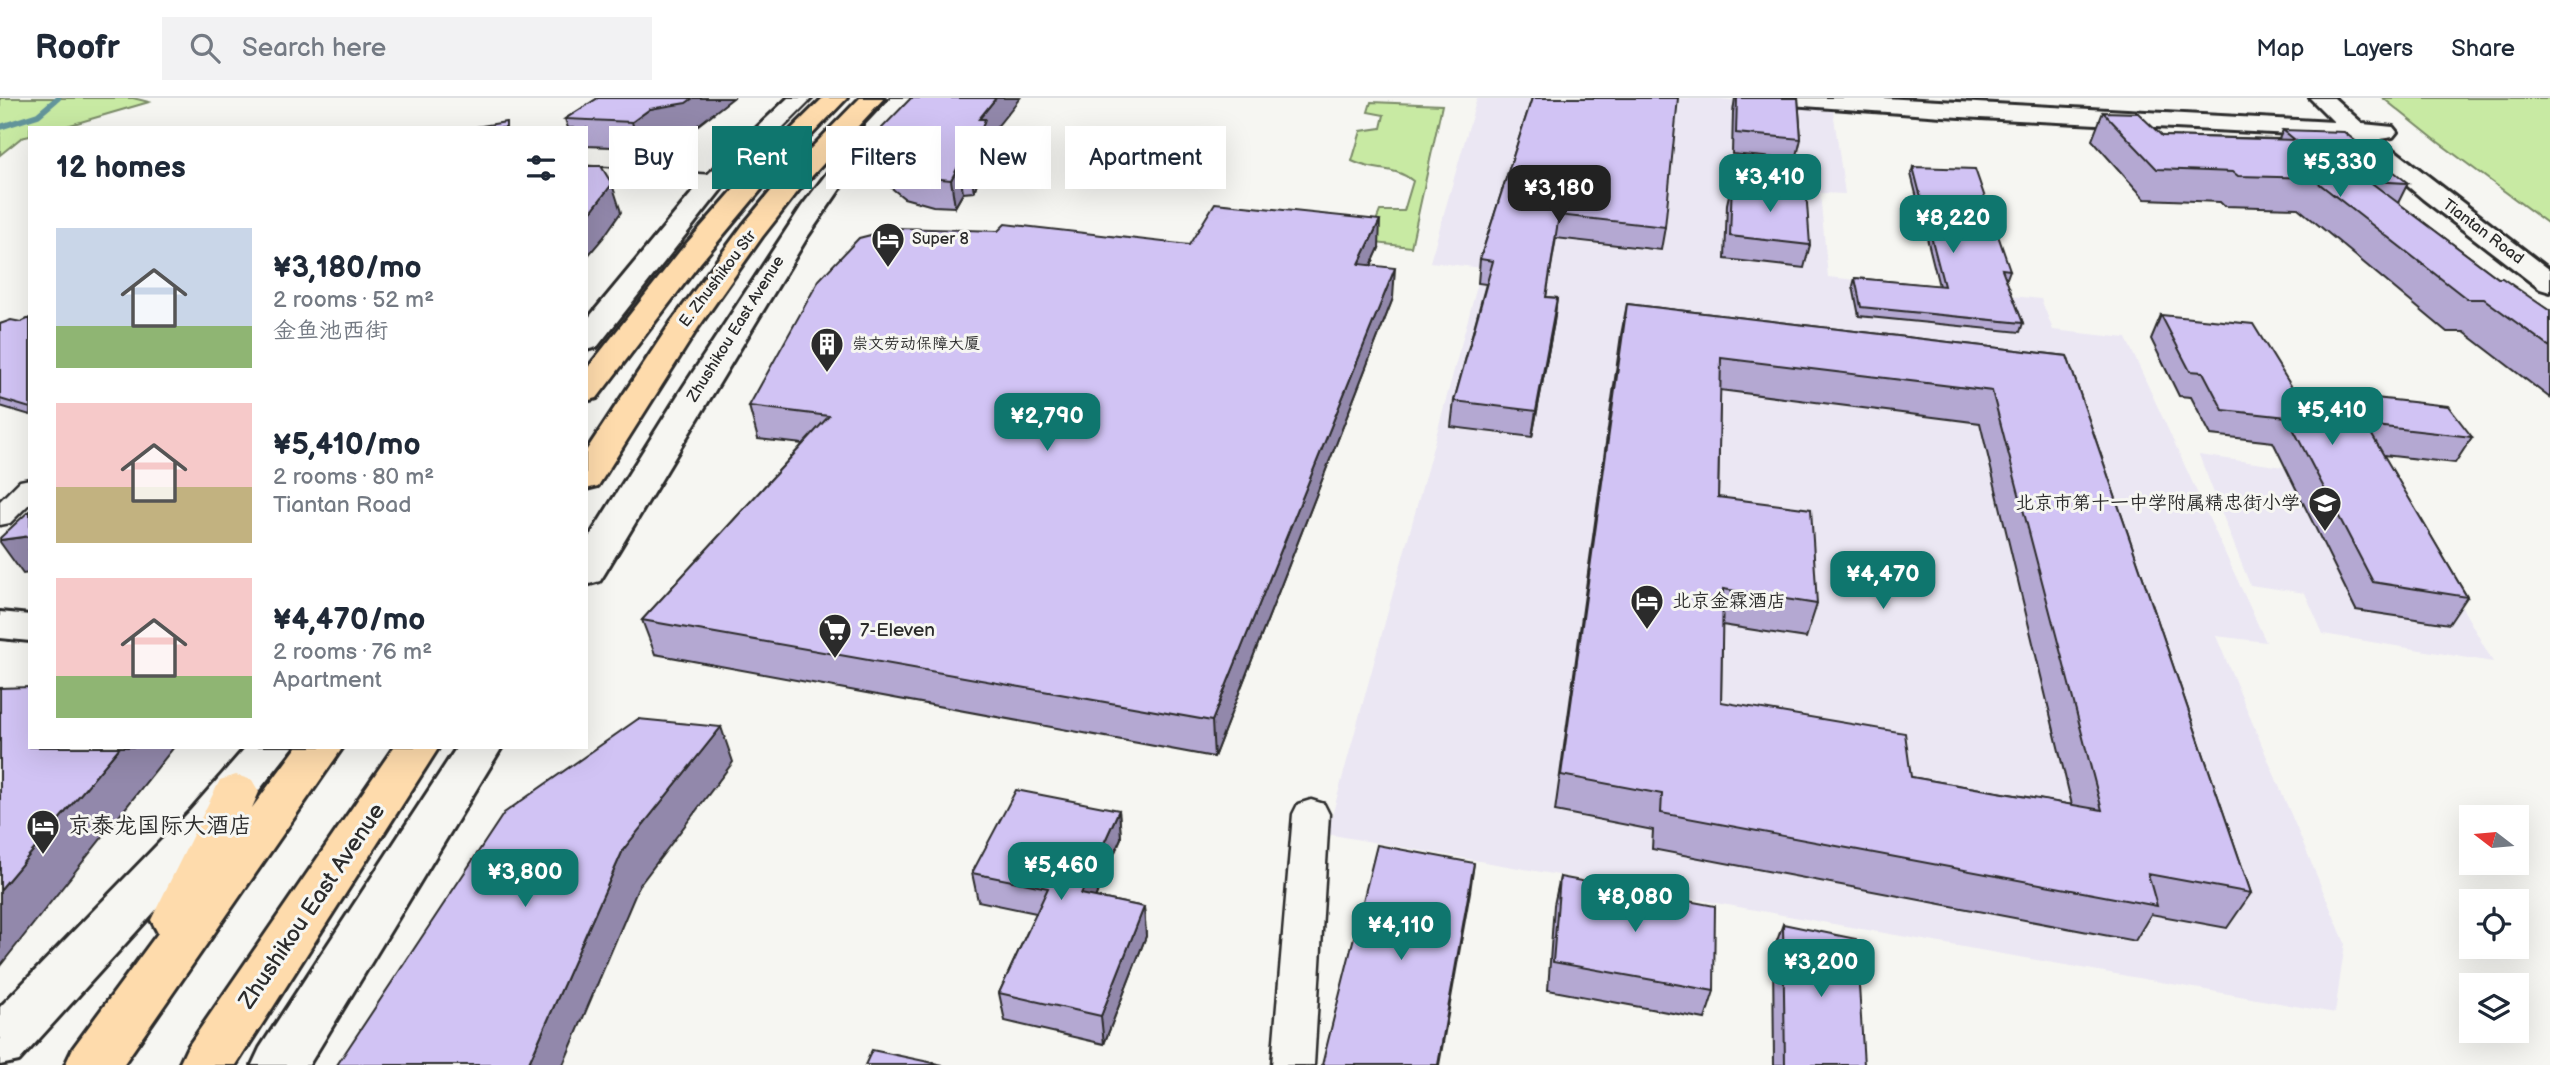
<!DOCTYPE html>
<meta charset="utf-8">
<style>
body{margin:0;font-family:"Balsamiq Sans","LXGW WenKai TC",sans-serif;background:#f2f2f3;color:#1f2937;height:100vh;display:flex;flex-direction:column;font-size:26px;white-space:nowrap}
*{box-sizing:border-box;margin:0}
p{font-size:23px;color:#747a83}
.icon{flex:none;width:38px;height:38px;fill:none;stroke:currentColor;stroke-width:2;stroke-linecap:round;stroke-linejoin:round}
.map{position:relative;flex:1;overflow:hidden}
.drawer{position:absolute;left:28px;top:28px;width:560px;height:623px;display:flex;flex-direction:column;background:#fff;border-radius:0px;box-shadow:0 7px 28px #0002}
.drawer>*{flex:none}
.guide{position:absolute;left:609px;top:28px;width:665px;height:63px;display:flex;gap:14px}
.needle{width:46px;rotate:286deg}
.tools{position:absolute;left:2459px;top:707px;display:grid;gap:14px}
.tools a{display:grid;place-items:center;width:70px;height:70px;border-radius:0px;background:#fff;box-shadow:0 7px 28px #0002;font-size:35px}
.price{position:absolute;translate:-50% -60px;padding:0 16px;border-radius:14px;background:#0f766e;color:#fff;font-size:23px;line-height:46px;filter:drop-shadow(0 2px 4px #0008)}
.price::after{content:'';position:absolute;left:50%;top:42px;width:21px;height:16px;margin-left:-10px;background:inherit;clip-path:polygon(0 0,100% 0,50% 100%)}
.price.on{background:#222;color:#fff}
ul{padding:0;list-style:none}
li{display:flex;align-items:center;gap:21px;height:175px;padding:0 28px}
li span{display:grid;place-items:center;flex:none;width:196px;height:140px;border-radius:0px;color:#555}
li>.icon{margin-inline-start:auto}
span .icon{width:84px;height:84px;fill:#fffc;stroke-width:1}
li b{font-size:30px}
h2{display:flex;justify-content:space-between;align-items:center;height:84px;padding:0 28px;font-size:30px}
.chip{padding:0 24px;border-radius:0px;background:#fff;box-shadow:0 7px 28px #0002;font-size:24px;line-height:63px}
.chip.on{background:#0f766e;color:#fff}
header{display:flex;align-items:center;gap:42px;box-sizing:border-box;height:98px;padding:0 35px;background:#fff;border-bottom:2px solid #e0e1e3}
header strong{font-size:33px}
nav{display:flex;gap:38px;margin-inline-start:auto;font-size:24px}
.search{width:490px;height:63px;background:#f2f2f3;display:flex;align-items:center;gap:18px;box-sizing:border-box;padding:0 24px;border-radius:0px;color:#747a83;font-size:26px}
.map>svg:first-child{display:block}
</style>
<header>
<strong>Roofr</strong>
<div class="search"><svg class="icon" aria-label="search" viewBox="0 0 24 24"><circle cx="10" cy="10" r="6"/><path d="M15 15l6 6"/></svg>Search here</div>
<nav><a>Map</a><a>Layers</a><a>Share</a></nav>
</header>
<div class="map">
<svg width="2550" height="967" viewBox="0 0 2550 967">
<rect width="100%" height="100%" fill="#f6f6f2"/>
<filter id="ink" filterUnits="userSpaceOnUse"><feTurbulence type="fractalNoise" baseFrequency=".0143" numOctaves="2"/><feDisplacementMap in="SourceGraphic" scale="14" xChannelSelector="R" yChannelSelector="G"/><feConvolveMatrix kernelMatrix="1 2 1 2 8 2 1 2 1" color-interpolation-filters="sRGB"/></filter>
<g filter="url(#ink)">
<path fill="#ebe7f3" d="M 1477,0 L 1711,0 L 1833,12 L 1845,96 L 1820,95 L 1828,179 L 2041,201 L 2053,232 L 2126,240 L 2266,544 L 2216,538 L 2345,845 L 2335,915 L 1327,736 L 1482,170 L 1430,164 Z
M 2199,357 L 2391,384 L 2493,564 L 2323,536 L 2305,495 L 2250,487 Z"/>
<path fill="#c8eaa3" stroke="#7a8a67" stroke-width="2" d="M 0,0 L 133,0 L 149,4 L 60,30 L 30,30 L 30,38 L 21,40 L 0,57 Z
M 2383,0 L 2550,0 L 2550,127 L 2438,44 Z
M 1371,4 L 1442,7 L 1411,149 L 1357,143 L 1376,123 L 1380,113 L 1404,113 L 1413,83 C 1393,67 1376,75 1352,63 L 1361,33 L 1381,30 L 1384,17 L 1368,14 Z"/>
<g fill="none" stroke-linecap="round" stroke-linejoin="round">
<path stroke="#64959b" stroke-width="6" d="M 0,29 L 38,17 L 58,0"/>
<defs>
<path id="minor" d="M 586,69 L 715,77 L 725,83 L 715,89 L 586,81 Z
M 30,381 L 30,405 L 10,425 L 0,427 L 0,403 L 20,383 Z
M 1311,702 L 1324,706 L 1329,716 L 1314,967 L 1272,967 L 1293,716 L 1298,706 Z"/>
<path id="tertiary" d="M 788,0 L 812,0 L 724,88 L 597,249 L 586,252 L 586,223 L 706,78 Z
M 891,0 L 915,0 L 855,69 L 808,138 L 605,475 L 600,483 L 586,487 L 586,444 L 680,294 L 802,108 L 857,36 Z
M 1779,0 L 1883,0 L 2334,24 L 2310,0 L 2334,0 L 2363,26 L 2393,29 L 2397,34 L 2393,39 L 2380,41 L 2550,172 L 2550,194 L 2540,191 L 2423,101 L 2350,39 L 1942,18 L 1790,7 L 1782,5 Z
M 246,649 L 293,649 L 223,738 L 19,963 L 0,967 L 0,909 L 190,713 Z
M 457,649 L 502,649 L 309,967 L 252,967 L 260,950 Z"/>
<path id="secondary" d="M 0,514 L 30,517 L 30,543 L 0,540 Z"/>
<path id="primary" d="M 823,0 L 847,0 L 775,75 L 700,165 L 597,300 L 586,303 L 586,272 L 680,153 L 757,65 Z
M 860,0 L 884,0 L 799,92 L 762,139 L 698,230 L 598,388 L 586,391 L 586,353 L 672,223 L 743,127 L 781,81 Z
M 297,649 L 343,649 L 123,967 L 65,967 L 73,950 L 158,835 L 151,822 L 220,682 L 236,677 L 252,682 L 259,694 L 252,710 Z
M 394,649 L 439,649 L 236,967 L 179,967 L 187,950 Z"/>
</defs>
<use href="#minor" stroke="#2b2b2b" stroke-width="5"/>
<use href="#tertiary" stroke="#2b2b2b" stroke-width="6"/>
<use href="#secondary" stroke="#2b2b2b" stroke-width="6"/>
<use href="#primary" stroke="#2b2b2b" stroke-width="6"/>
<use href="#minor" fill="#f6f6f2" fill-rule="evenodd"/>
<use href="#tertiary" fill="#f6f6f2" fill-rule="evenodd"/>
<use href="#secondary" fill="#f6f6f2" fill-rule="evenodd"/>
<use href="#primary" fill="#fedbac" fill-rule="evenodd"/>
</g>
<path fill="#b4a8d2" stroke="#2b2b2b" stroke-width="2" fill-rule="evenodd" d="M 598,0 L 693,31 L 657,37 L 639,50 L 586,48 L 586,30 L 568,30 L 565,21 Z
M 1532,0 L 1665,129 L 1661,152 L 1556,140 L 1546,199 L 1557,200 L 1554,224 L 1532,339 L 1451,329 L 1454,303 L 1486,186 L 1478,185 L 1480,161 Z
M 1735,0 L 1798,0 L 1801,41 L 1796,62 L 1732,56 L 1733,14 Z
M 2103,14 L 2162,38 L 2279,41 L 2283,32 L 2408,85 L 2398,105 L 2498,180 L 2550,213 L 2550,300 L 2464,234 L 2447,234 L 2298,110 L 2224,108 L 2220,104 L 2145,101 L 2092,42 Z
M 880,32 L 988,40 L 989,48 L 974,94 L 963,95 L 955,109 L 933,108 L 904,100 L 889,88 Z
M 1913,69 L 2010,172 L 2007,180 L 2005,180 L 2023,225 L 2020,234 L 1859,218 L 1853,188 L 1855,180 L 1939,188 L 1911,76 Z
M 1732,84 L 1810,147 L 1804,170 L 1725,161 L 1727,106 Z
M 1189,147 L 1379,150 L 1371,167 L 1393,200 L 1214,659 L 655,556 L 642,522 L 803,346 L 758,341 L 749,308 Z
M 1627,206 L 2067,258 L 2251,795 L 2227,830 L 2151,816 L 2135,843 L 1652,751 L 1653,732 L 1555,713 L 1621,237 ZM 1720,292 L 1980,325 L 2072,707 L 1911,679 L 1721,604 L 1722,527 L 1806,540 L 1817,506 L 1718,399 Z
M 2161,217 L 2293,291 L 2472,339 L 2455,365 L 2383,357 L 2467,499 L 2449,526 L 2356,512 L 2273,344 L 2211,337 L 2191,299 L 2179,298 L 2151,241 Z
M 30,220 L 30,317 L 0,308 L 0,226 L 21,224 Z
M 1119,712 L 1121,740 L 1095,799 L 1144,809 L 1146,838 L 1104,946 L 1005,923 L 999,895 L 1036,815 L 978,803 L 972,775 Z
M 1560,779 L 1714,893 L 1705,921 L 1548,892 L 1554,807 Z
M 1783,826 L 1864,967 L 1774,967 L 1773,854 Z"/>
<path fill="#9288ab" stroke="#2b2b2b" stroke-width="2" d="M 693,0 L 733,0 L 693,31 L 657,37 L 639,50 L 632,24 L 650,11 Z
M 996,0 L 1020,0 L 988,40 L 989,48 L 974,94 L 970,66 L 979,21 Z
M 959,67 L 963,95 L 955,109 L 951,82 Z
M 612,86 L 621,114 L 603,140 L 586,160 L 586,120 Z
M 1380,122 L 1379,150 L 1358,196 L 1359,166 Z
M 1395,170 L 1393,200 L 1214,659 L 1212,623 Z
M 1557,200 L 1554,224 L 1532,339 L 1536,313 Z
M 30,438 L 30,452 L 29,452 L 30,454 L 30,475 L 23,476 L 0,444 L 0,442 Z
M 721,629 L 733,664 L 639,788 L 563,967 L 528,967 L 623,752 Z
M 120,649 L 174,649 L 0,868 L 0,792 Z
M 1119,712 L 1121,740 L 1084,825 L 1081,796 Z
M 1474,765 L 1470,794 L 1439,967 L 1438,967 Z
M 1144,809 L 1146,838 L 1104,946 L 1101,918 Z"/>
<path fill="#d1c3f4" stroke="#2b2b2b" stroke-width="2" fill-rule="evenodd" d="M 598,0 L 693,0 L 686,5 L 650,11 L 632,24 L 565,21 Z
M 911,0 L 996,0 L 979,21 L 985,21 L 970,66 L 959,67 L 951,82 L 929,80 L 900,72 L 885,61 L 880,32 Z
M 1532,0 L 1678,0 L 1665,129 L 1559,117 L 1546,199 L 1557,200 L 1536,313 L 1454,303 L 1493,163 L 1480,161 Z
M 1737,0 L 1798,0 L 1801,41 L 1736,35 Z
M 2103,14 L 2138,15 L 2162,38 L 2295,42 L 2283,32 L 2344,34 L 2408,85 L 2369,83 L 2498,180 L 2502,180 L 2550,213 L 2550,249 L 2484,201 L 2467,201 L 2312,80 L 2238,78 L 2233,74 L 2157,71 Z
M 506,24 L 506,30 L 470,30 Z
M 586,68 L 601,68 L 612,86 L 586,120 Z
M 1913,69 L 1975,71 L 2010,172 L 2002,171 L 2023,225 L 1861,209 L 1855,180 L 1944,188 Z
M 1732,84 L 1806,92 L 1810,147 L 1730,138 Z
M 1215,105 L 1380,122 L 1359,166 L 1395,170 L 1212,623 L 642,522 L 829,318 L 749,308 L 819,182 L 859,140 L 898,130 L 998,133 L 1005,126 L 1189,147 Z
M 1627,206 L 2067,258 L 2251,795 L 2148,776 L 2157,808 L 1661,715 L 1662,696 L 1561,677 ZM 1721,260 L 1992,293 L 2102,712 L 1911,679 L 1905,635 L 1721,604 L 1723,491 L 1817,506 L 1811,411 L 1718,399 Z
M 2161,217 L 2253,226 L 2293,291 L 2448,308 L 2472,339 L 2366,327 L 2467,499 L 2373,484 L 2287,319 L 2223,312 L 2203,274 L 2190,273 Z
M 30,220 L 30,310 L 0,301 L 0,226 L 11,222 L 21,224 Z
M 30,412 L 30,438 L 0,442 L 0,440 Z
M 30,589 L 30,649 L 120,649 L 0,792 L 0,590 Z
M 638,621 L 721,629 L 623,752 L 528,967 L 337,967 L 504,715 Z
M 1016,692 L 1119,712 L 1081,796 L 1144,809 L 1101,918 L 999,895 L 1048,790 L 972,775 Z
M 1377,747 L 1474,765 L 1438,967 L 1322,967 Z
M 1560,779 L 1715,808 L 1714,893 L 1553,864 Z
M 1783,826 L 1856,841 L 1864,967 L 1785,967 Z
M 872,952 L 943,967 L 865,967 Z"/>
</g>
<defs>
<symbol id="hotel-pin" viewBox="-11 -11 22 30"><path d="M0 17L-7.5 6A9.5 9.5 0 1 1 7.5 6Z" fill="#2b2b2b" stroke="#f6f6f2"/><path d="M-6-4.5h1.5V1H6V5H4.5V3h-9V5H-6ZM-4 0a1.8 1.8 0 1 1 3.6 0ZM.5 0V-2.5h3Q6-2.5 6 0Z" fill="#fff"/></symbol>
<symbol id="building-pin" viewBox="-11 -11 22 30"><path d="M0 17L-7.5 6A9.5 9.5 0 1 1 7.5 6Z" fill="#2b2b2b" stroke="#f6f6f2"/><path d="M-4-6H4V6H1V3H-1V6H-4ZM-2.5-4.3h1.7v1.8h-1.7ZM.8-4.3h1.7v1.8H.8ZM-2.5-1h1.7V.8h-1.7ZM.8-1h1.7V.8H.8Z" fill="#fff"/></symbol>
<symbol id="school-pin" viewBox="-11 -11 22 30"><path d="M0 17L-7.5 6A9.5 9.5 0 1 1 7.5 6Z" fill="#2b2b2b" stroke="#f6f6f2"/><path d="M0-5L7-2L0 1L-7-2ZM-4 1L0 2.5L4 1V4Q0 6-4 4Z" fill="#fff"/></symbol>
<symbol id="supermarket-pin" viewBox="-11 -11 22 30"><path d="M0 17L-7.5 6A9.5 9.5 0 1 1 7.5 6Z" fill="#2b2b2b" stroke="#f6f6f2"/><path d="M-6-5.5h2.5l.6 2H6L4.5 2H-2.5L-4.4-4H-6ZM-1.5 3.2a1.3 1.3 0 1 0 .1 0ZM3 3.2a1.3 1.3 0 1 0 .1 0Z" fill="#fff"/></symbol>
</defs>
<g fill-rule="evenodd">
<use href="#hotel-pin" x="869" y="122" width="38" height="52"/>
<use href="#building-pin" x="808" y="227" width="38" height="52"/>
<use href="#school-pin" x="2306" y="386" width="38" height="52"/>
<use href="#hotel-pin" x="1628" y="484" width="38" height="52"/>
<use href="#supermarket-pin" x="816" y="513" width="38" height="52"/>
<use href="#hotel-pin" x="24" y="709" width="38" height="52"/>
</g>
<g text-anchor="middle" dominant-baseline="central" stroke-width="6" stroke-linejoin="round" paint-order="stroke">
<g font-size="16" fill="#2b2b2b" stroke="#f6f6f2">
<text transform="translate(2483 134) rotate(37)">Tiantan Road</text>
<text transform="translate(718 181) rotate(-53)">E. Zhushikou Str</text>
<text transform="translate(736 231) rotate(-58)">Zhushikou East Avenue</text>
</g>
<g font-size="16" fill="#2b2b2b" stroke="#f6f6f2" text-anchor="start">
<text x="912" y="141">Super 8</text>
<text x="852" y="246">崇文劳动保障大厦</text>
</g>
<g font-size="19" fill="#2b2b2b" stroke="#f6f6f2" text-anchor="start">
<text x="2300" y="405" text-anchor="end">北京市第十一中学附属精忠街小学</text>
<text x="1672" y="503">北京金霖酒店</text>
<text x="860" y="532">7-Eleven</text>
</g>
<g font-size="23" fill="#2b2b2b" stroke="#f6f6f2" text-anchor="start">
<text x="68" y="728">京泰龙国际大酒店</text>
</g>
<g font-size="23" fill="#2b2b2b" stroke="#f6f6f2">
<text transform="translate(312 808) rotate(-56)">Zhushikou East Avenue</text>
</g>
</g>
</svg>
<div class="tools">
<a><svg class="needle" viewBox="-14 -14 28 28"><path d="M0-13l5 13h-10z" fill="#e53935"/><path d="M0 13l5-13h-10z" fill="#747a83"/></svg></a>
<a><svg class="icon" aria-label="locate" viewBox="0 0 24 24"><circle cx="12" cy="12" r="6"/><path d="M12 2v4M12 18v4M2 12h4M18 12h4"/></svg></a>
<a><svg class="icon" aria-label="layers" viewBox="0 0 24 24"><path d="M12 4l9 5-9 5-9-5zM3 14l9 5 9-5"/></svg></a>
</div>
<b class="price" style="left:2340px;top:101px">¥5,330</b>
<b class="price" style="left:1770px;top:116px">¥3,410</b>
<b class="price on" style="left:1559px;top:127px">¥3,180</b>
<b class="price" style="left:1953px;top:157px">¥8,220</b>
<b class="price" style="left:2332px;top:349px">¥5,410</b>
<b class="price" style="left:1047px;top:355px">¥2,790</b>
<b class="price" style="left:1883px;top:513px">¥4,470</b>
<b class="price" style="left:1061px;top:804px">¥5,460</b>
<b class="price" style="left:525px;top:811px">¥3,800</b>
<b class="price" style="left:1635px;top:836px">¥8,080</b>
<b class="price" style="left:1401px;top:864px">¥4,110</b>
<b class="price" style="left:1821px;top:901px">¥3,200</b>
<div class="guide">
<a class="chip">Buy</a>
<a class="chip on">Rent</a>
<a class="chip">Filters</a>
<a class="chip">New</a>
<a class="chip">Apartment</a>
</div>
<section class="drawer">
<h2>12 homes<svg class="icon" aria-label="filters" viewBox="0 0 24 24"><path d="M4 7h16M4 17h16"/><circle cx="9" cy="7" r="2"/><circle cx="15" cy="17" r="2"/></svg></h2>
<ul>
<li><span style="background:linear-gradient(#c9d6e8 70%,#8fb573 0)"><svg class="icon" aria-label="home" viewBox="0 0 24 24"><path d="M3 11l9-7 9 7M6 9v11h12V9"/></svg></span><div><b>¥3,180/mo</b><p>2 rooms · 52 m²</p><p>金鱼池西街</p></div></li>
<li><span style="background:linear-gradient(#f6c9c9 60%,#c2b280 0)"><svg class="icon" aria-label="home" viewBox="0 0 24 24"><path d="M3 11l9-7 9 7M6 9v11h12V9"/></svg></span><div><b>¥5,410/mo</b><p>2 rooms · 80 m²</p><p>Tiantan Road</p></div></li>
<li><span style="background:linear-gradient(#f6c9c9 70%,#8fb573 0)"><svg class="icon" aria-label="home" viewBox="0 0 24 24"><path d="M3 11l9-7 9 7M6 9v11h12V9"/></svg></span><div><b>¥4,470/mo</b><p>2 rooms · 76 m²</p><p>Apartment</p></div></li>
</ul>
</section>
</div>
